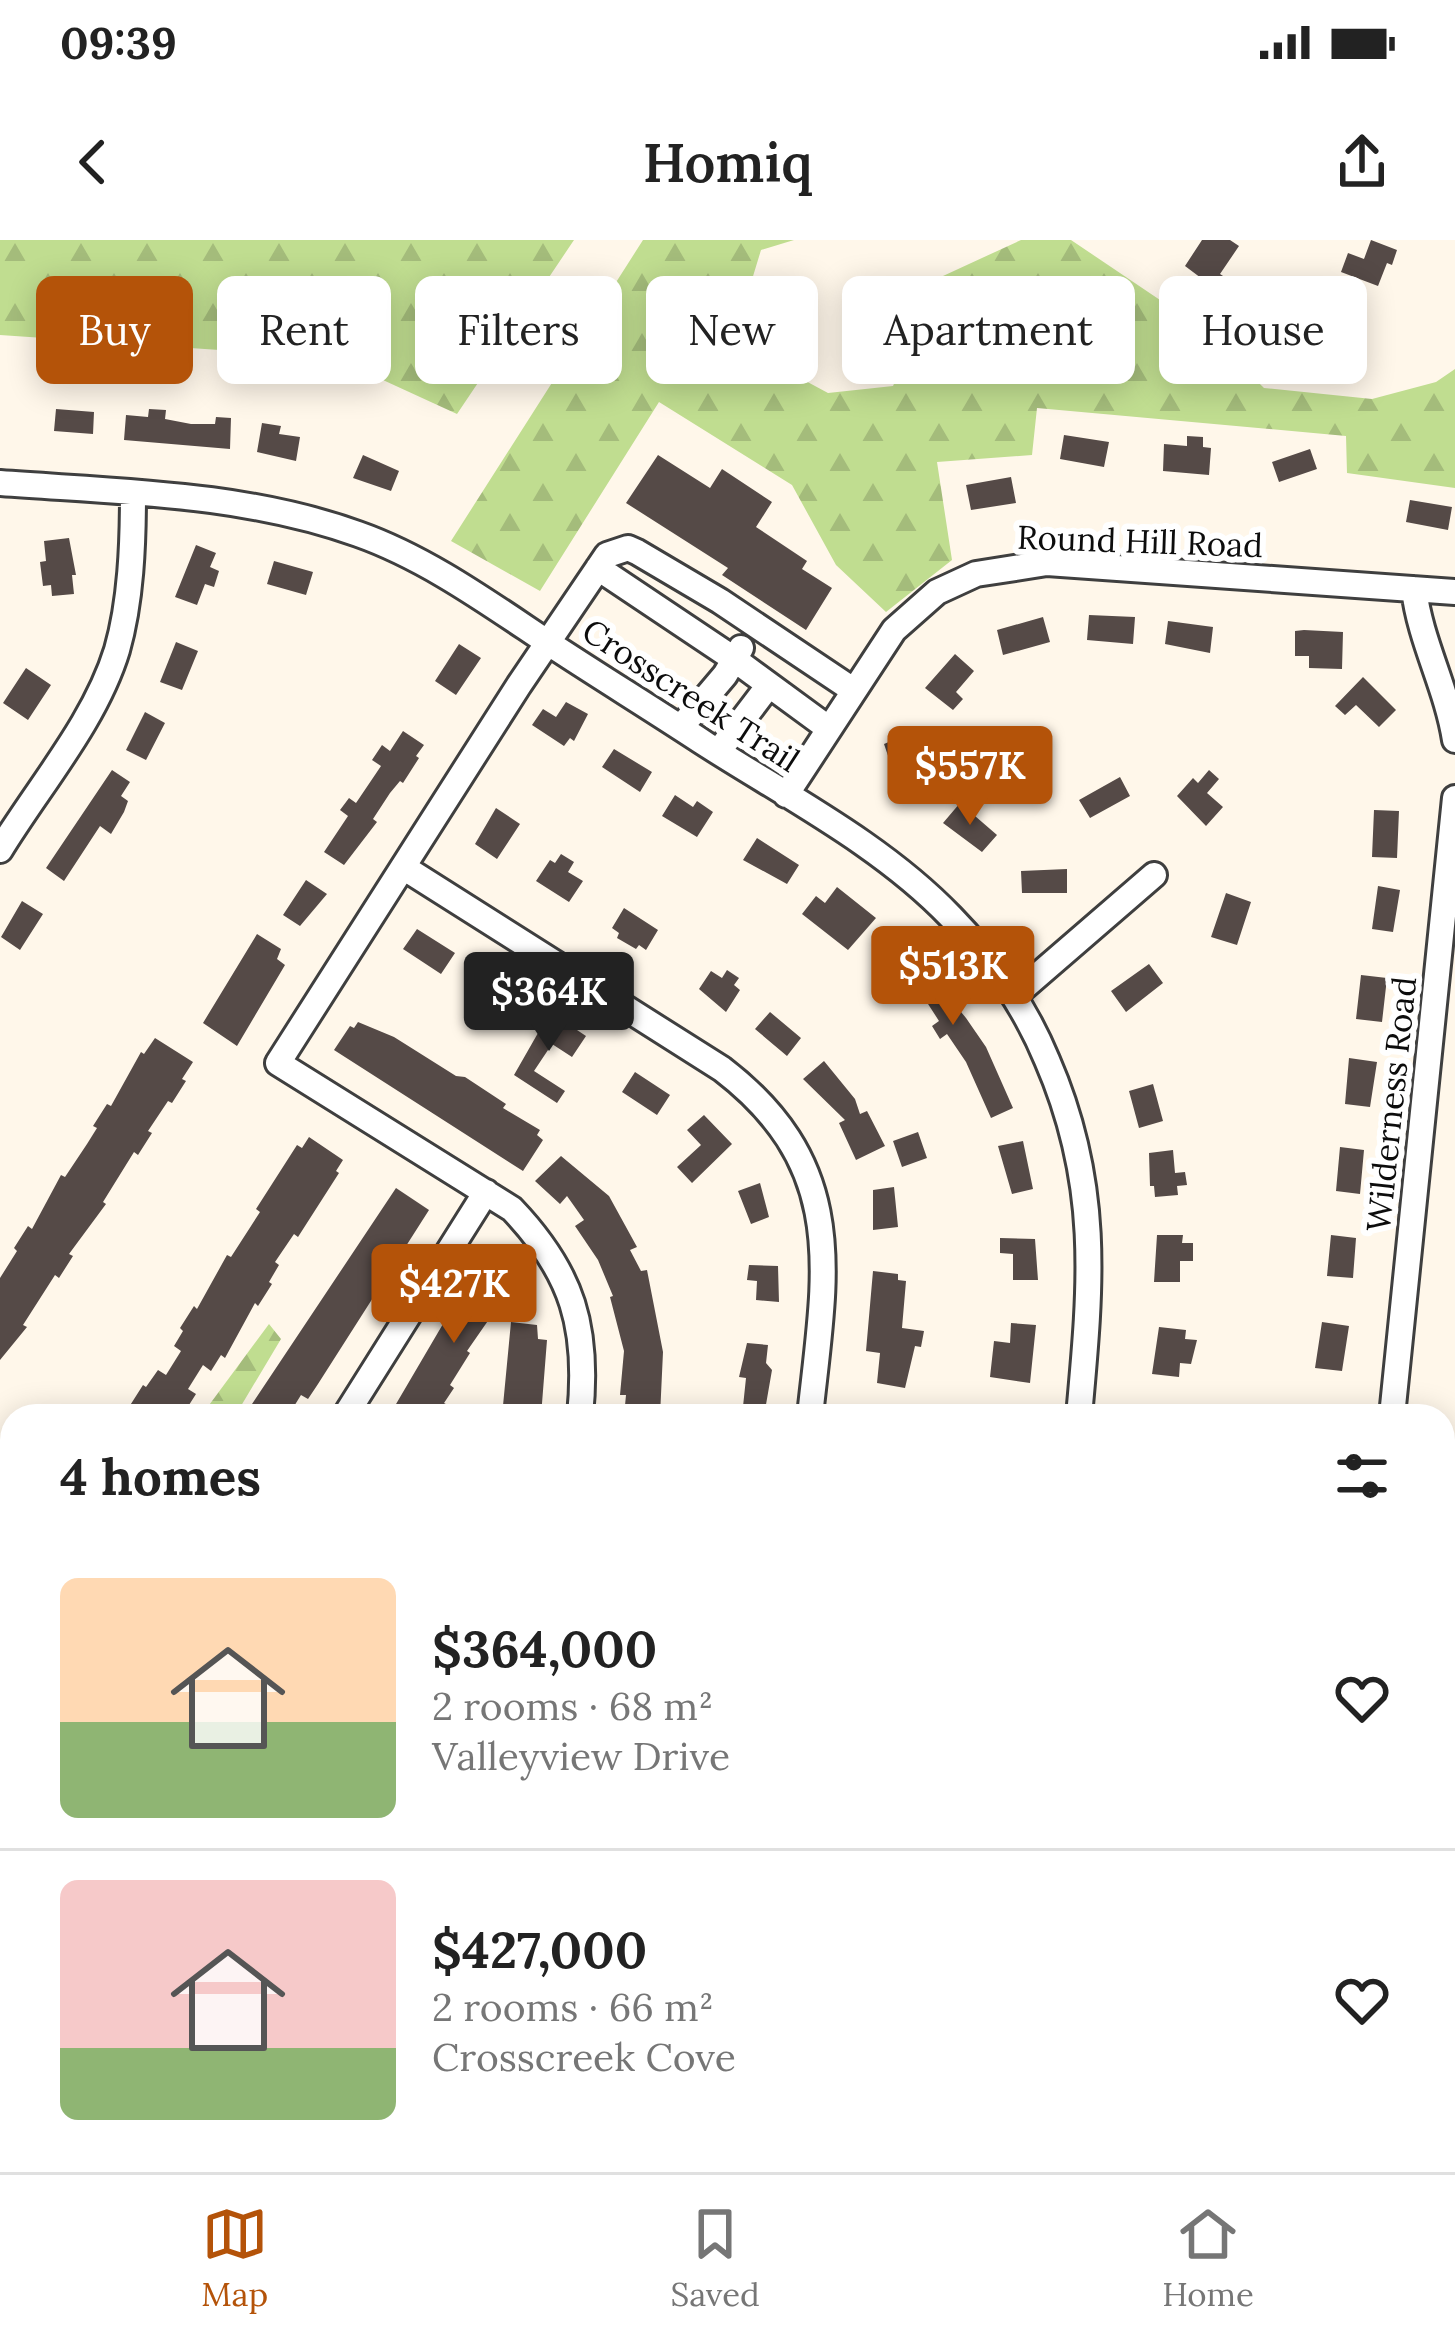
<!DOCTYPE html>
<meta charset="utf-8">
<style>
body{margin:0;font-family:Lora,serif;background:#f6f6f6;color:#222;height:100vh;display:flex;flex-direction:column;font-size:45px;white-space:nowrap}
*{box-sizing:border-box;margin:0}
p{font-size:39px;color:#767676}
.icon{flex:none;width:66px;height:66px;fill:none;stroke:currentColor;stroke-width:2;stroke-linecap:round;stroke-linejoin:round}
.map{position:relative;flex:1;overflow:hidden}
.sheet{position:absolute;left:0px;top:1164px;width:1455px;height:768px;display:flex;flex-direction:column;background:#fff;border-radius:36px 36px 0 0;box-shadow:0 6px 30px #0003}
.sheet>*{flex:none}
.top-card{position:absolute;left:36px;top:36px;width:1383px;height:108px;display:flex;gap:24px}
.price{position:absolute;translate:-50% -102px;padding:0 27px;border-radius:12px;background:#b45309;color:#fff;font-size:39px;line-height:78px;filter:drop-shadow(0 3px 6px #0008)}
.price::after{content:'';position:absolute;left:50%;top:72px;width:36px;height:27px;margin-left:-18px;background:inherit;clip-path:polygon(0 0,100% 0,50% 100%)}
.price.current{background:#222;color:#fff}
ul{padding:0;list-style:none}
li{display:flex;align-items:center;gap:36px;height:300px;padding:0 60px}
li+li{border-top:3px solid #e0e0e0}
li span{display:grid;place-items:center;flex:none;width:336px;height:240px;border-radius:18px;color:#555}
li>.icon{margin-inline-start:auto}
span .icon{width:144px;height:144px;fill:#fffc;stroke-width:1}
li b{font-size:51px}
h2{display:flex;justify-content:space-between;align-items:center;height:144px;padding:0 60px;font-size:51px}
.pill{padding:0 42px;border-radius:18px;background:#fff;box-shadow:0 6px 30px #0003;font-size:42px;line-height:108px}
.pill.current{background:#b45309;color:#fff}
.status{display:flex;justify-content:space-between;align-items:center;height:84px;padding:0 60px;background:#fff;direction:ltr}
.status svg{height:33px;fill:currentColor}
header{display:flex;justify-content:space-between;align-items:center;height:156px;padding:0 60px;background:#fff;font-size:54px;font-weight:600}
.menu{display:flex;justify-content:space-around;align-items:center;height:168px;border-top:3px solid #e0e0e0;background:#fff;font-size:33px;color:#767676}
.menu a{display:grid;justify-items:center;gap:6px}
.menu .current{color:#b45309}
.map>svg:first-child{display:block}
</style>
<div class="status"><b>09:39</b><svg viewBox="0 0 49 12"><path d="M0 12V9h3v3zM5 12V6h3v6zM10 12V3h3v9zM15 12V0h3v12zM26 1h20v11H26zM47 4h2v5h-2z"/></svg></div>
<header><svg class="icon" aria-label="back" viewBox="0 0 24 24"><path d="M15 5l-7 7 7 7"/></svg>Homiq<svg class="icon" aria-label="share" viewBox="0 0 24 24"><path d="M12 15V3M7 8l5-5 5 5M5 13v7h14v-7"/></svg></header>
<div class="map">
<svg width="1455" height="1932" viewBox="0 0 1455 1932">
<defs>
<pattern id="forest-firs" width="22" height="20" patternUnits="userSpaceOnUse" patternTransform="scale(3)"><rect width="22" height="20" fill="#c0dd90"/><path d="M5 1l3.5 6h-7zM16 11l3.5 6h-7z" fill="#a4bc7b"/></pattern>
</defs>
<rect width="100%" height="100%" fill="#fff7ea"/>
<path fill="url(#forest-firs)" d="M 0,0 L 574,0 L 457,174 L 335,118 L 0,95 Z
M 643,0 L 794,0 L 761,10 L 733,102 L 828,153 L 893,146 L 943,36 L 1021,0 L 1071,0 L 1206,91 L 1264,148 L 1372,159 L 1436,142 L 1455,129 L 1455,248 L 1347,233 L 1346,196 L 1037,168 L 1032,215 L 937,222 L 952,320 L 886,372 L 836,325 L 792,245 L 659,162 L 540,351 L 451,301 Z
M 269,1084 L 281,1099 L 235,1176 L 201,1176 Z
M 0,1319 L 12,1326 L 12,1371 L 0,1367 Z
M 0,1632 L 12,1638 L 12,1920 L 549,1920 L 587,1932 L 0,1932 Z"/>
<path fill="#abebfa" stroke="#2eb0d6" stroke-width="3" d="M 325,1920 L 432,1923 L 463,1932 L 172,1932 L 182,1928 Z"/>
<path fill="#554a47" d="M 1202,0 L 1230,0 L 1239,6 L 1220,34 L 1249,53 L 1258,39 L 1276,50 L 1252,89 L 1227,79 L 1229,75 L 1217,67 L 1221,60 L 1197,44 L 1201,38 L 1185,26 Z
M 1371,0 L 1397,10 L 1392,25 L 1387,23 L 1378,46 L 1341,32 L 1348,13 L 1364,19 Z
M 1308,49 L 1312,65 L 1333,60 L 1340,90 L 1299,96 L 1289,54 Z
M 56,169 L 94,172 L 93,194 L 54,191 Z
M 149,169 L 166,170 L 165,179 L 191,184 L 215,184 L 216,177 L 231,178 L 230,209 L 124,200 L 126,175 L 148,177 Z
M 262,183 L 281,186 L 279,194 L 300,197 L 296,221 L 257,212 Z
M 1064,195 L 1109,202 L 1104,227 L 1060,219 Z
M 1187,196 L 1203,197 L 1203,207 L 1211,208 L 1209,235 L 1163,231 L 1164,204 L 1187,206 Z
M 1310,209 L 1317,229 L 1279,242 L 1272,222 Z
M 363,215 L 399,231 L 391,251 L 353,238 Z
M 658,215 L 710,248 L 722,229 L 772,262 L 756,287 L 807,321 L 802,329 L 832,348 L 806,390 L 722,335 L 728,328 L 626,263 Z
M 1011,237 L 1016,263 L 971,270 L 966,245 Z
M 1410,260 L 1452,267 L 1448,290 L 1406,282 Z
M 69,298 L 76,335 L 72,335 L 74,354 L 52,356 L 51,345 L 43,346 L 40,322 L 46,321 L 44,301 Z
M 196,305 L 216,313 L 210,327 L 219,331 L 214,347 L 205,344 L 197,365 L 175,357 Z
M 274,321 L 313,332 L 306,355 L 267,344 Z
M 1089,375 L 1135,377 L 1133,404 L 1087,400 Z
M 1043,377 L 1050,402 L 1003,415 L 997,390 Z
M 1168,381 L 1213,387 L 1210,413 L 1165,404 Z
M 1304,390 L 1343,392 L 1342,429 L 1309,428 L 1309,416 L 1295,416 L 1295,391 Z
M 176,402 L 198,411 L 182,450 L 160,442 Z
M 459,404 L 481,418 L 456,455 L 435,441 Z
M 955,414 L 974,431 L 956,452 L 963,459 L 953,470 L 925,448 Z
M 26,428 L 51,445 L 28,480 L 3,463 Z
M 1363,437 L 1396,470 L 1379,487 L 1356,465 L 1345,475 L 1335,466 Z
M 566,462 L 588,474 L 574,501 L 570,498 L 564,506 L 532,485 L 543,469 L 556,477 Z
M 145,472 L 165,483 L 146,520 L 126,510 Z
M 917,490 L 924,508 L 912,513 L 921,533 L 897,542 L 884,504 Z
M 403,491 L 424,505 L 416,516 L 419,518 L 403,543 L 400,541 L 390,553 L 373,579 L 377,582 L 344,625 L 324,612 L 348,576 L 340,570 L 349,558 L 356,563 L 381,526 L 372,520 L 382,505 L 390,511 Z
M 614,509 L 652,532 L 640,552 L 602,527 Z
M 112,530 L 130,542 L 121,556 L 128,561 L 124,572 L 111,594 L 100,586 L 64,641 L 46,628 Z
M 1209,530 L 1219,539 L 1207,553 L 1223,567 L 1206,586 L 1177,556 L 1193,538 L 1198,543 Z
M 1120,537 L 1130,556 L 1090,578 L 1079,560 Z
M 675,555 L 693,567 L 697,561 L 713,572 L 697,597 L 662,576 Z
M 960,563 L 997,595 L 982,612 L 943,583 Z
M 496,568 L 520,584 L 497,619 L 475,604 Z
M 1374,570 L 1399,571 L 1397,618 L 1372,617 Z
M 757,598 L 799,625 L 787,644 L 743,620 Z
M 561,614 L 574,622 L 568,632 L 583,641 L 569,662 L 536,641 L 550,620 L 555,623 Z
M 1067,629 L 1067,653 L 1022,653 L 1021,631 Z
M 306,640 L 327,654 L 300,686 L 283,675 Z
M 1378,646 L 1400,650 L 1393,692 L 1372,689 Z
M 837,647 L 876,678 L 848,710 L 802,674 L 816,656 L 825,663 Z
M 1226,653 L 1251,662 L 1237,705 L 1211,697 Z
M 22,661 L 43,674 L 20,710 L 1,697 Z
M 624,668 L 658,690 L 646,710 L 639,705 L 636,709 L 617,698 L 619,693 L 612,688 Z
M 417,689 L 455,713 L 441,734 L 403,709 Z
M 257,694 L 281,709 L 277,719 L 285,725 L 237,806 L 203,783 Z
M 900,698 L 966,778 L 986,807 L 1013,868 L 991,878 L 966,822 L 947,794 L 940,799 L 932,786 L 939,781 L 919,750 L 915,753 L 883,714 Z
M 1149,724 L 1163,743 L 1126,772 L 1111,751 Z
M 478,726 L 513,749 L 500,770 L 464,747 Z
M 727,730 L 739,738 L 734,745 L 740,750 L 726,772 L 699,749 L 711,731 L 722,738 Z
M 1361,735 L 1387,738 L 1382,782 L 1356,779 Z
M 550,772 L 586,796 L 572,817 L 552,804 L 534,831 L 565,851 L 557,863 L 514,835 Z
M 770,772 L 801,798 L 787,816 L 755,789 Z
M 358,782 L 394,797 L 456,836 L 465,837 L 506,864 L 503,868 L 540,890 L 537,895 L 543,900 L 523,931 L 334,810 L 350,786 L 354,788 Z
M 155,798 L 193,822 L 182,839 L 186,841 L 172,863 L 168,861 L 148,891 L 152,893 L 138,915 L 134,912 L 103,962 L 106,964 L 69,1014 L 73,1016 L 59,1038 L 55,1035 L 23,1085 L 27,1087 L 0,1120 L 0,1038 L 17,1011 L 14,1008 L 28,986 L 32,989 L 61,935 L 65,937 L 87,904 L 97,888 L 93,886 L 107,864 L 111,866 L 141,812 L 144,814 Z
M 1349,818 L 1377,822 L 1370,867 L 1345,864 Z
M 824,821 L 855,859 L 860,874 L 867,871 L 885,906 L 856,920 L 839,883 L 845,880 L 803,839 Z
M 635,832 L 670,855 L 657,875 L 622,852 Z
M 1153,844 L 1163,881 L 1139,888 L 1129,851 Z
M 704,875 L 732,904 L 692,943 L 677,927 L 701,905 L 687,890 Z
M 918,892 L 927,918 L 902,927 L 893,901 Z
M 309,897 L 343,920 L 336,931 L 339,933 L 298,997 L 294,994 L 275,1022 L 279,1025 L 269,1042 L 272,1044 L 258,1066 L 255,1063 L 225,1118 L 221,1115 L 211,1131 L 203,1125 L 188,1149 L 196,1154 L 182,1176 L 128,1176 L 132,1169 L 129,1167 L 143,1145 L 146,1147 L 158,1130 L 166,1135 L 181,1111 L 174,1106 L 183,1091 L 180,1088 L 194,1066 L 197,1069 L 227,1015 L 231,1017 L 260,972 L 256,969 L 297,905 L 302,908 Z
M 1023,901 L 1033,949 L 1012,954 L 998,906 Z
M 1340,907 L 1364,910 L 1360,954 L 1336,951 Z
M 1173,910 L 1175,933 L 1185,932 L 1187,945 L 1177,946 L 1178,955 L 1155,957 L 1154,946 L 1150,946 L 1149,913 Z
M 561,916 L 609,956 L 637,1007 L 630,1010 L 641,1031 L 647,1030 L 663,1112 L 660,1176 L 624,1176 L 626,1155 L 620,1155 L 624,1111 L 610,1057 L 613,1056 L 598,1020 L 575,986 L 584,980 L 567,956 L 560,964 L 535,941 Z
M 760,943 L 769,977 L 751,984 L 738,951 Z
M 894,947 L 898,987 L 873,990 L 873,950 Z
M 396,948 L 429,970 L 318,1144 L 308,1159 L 301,1155 L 288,1176 L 244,1176 Z
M 1157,995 L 1183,995 L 1182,1003 L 1193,1003 L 1193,1021 L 1180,1021 L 1180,1042 L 1154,1042 Z
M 1331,995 L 1356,998 L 1353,1038 L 1327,1036 Z
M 1000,998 L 1035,999 L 1038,1040 L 1013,1040 L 1013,1014 L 1000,1013 Z
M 500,1023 L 519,1036 L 467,1111 L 470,1113 L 450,1145 L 454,1148 L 444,1163 L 451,1167 L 445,1176 L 389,1176 L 450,1072 L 458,1077 L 478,1045 L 470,1040 L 481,1024 L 491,1031 Z
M 749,1025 L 778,1026 L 779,1062 L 756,1060 L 757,1041 L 747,1040 Z
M 873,1031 L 898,1034 L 898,1040 L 906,1041 L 902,1088 L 924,1091 L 921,1107 L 915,1106 L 905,1148 L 877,1143 L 880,1113 L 866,1111 Z
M 511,1082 L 537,1085 L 538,1099 L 547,1100 L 541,1176 L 502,1176 Z
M 1322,1082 L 1349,1086 L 1342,1131 L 1315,1128 Z
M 1011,1083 L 1036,1085 L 1030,1143 L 990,1137 L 994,1101 L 1010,1103 Z
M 1159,1087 L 1186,1090 L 1185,1099 L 1197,1100 L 1191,1124 L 1180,1123 L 1179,1137 L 1152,1134 Z
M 747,1103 L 768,1105 L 766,1123 L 772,1130 L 764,1176 L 742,1176 L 746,1138 L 739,1137 Z"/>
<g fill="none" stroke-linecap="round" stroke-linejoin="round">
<defs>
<path id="minor" d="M 0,243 C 120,252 244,253 358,294 C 426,318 487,362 547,402 C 600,437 654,470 707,505 C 790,558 883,606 951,677 C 991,718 1025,767 1047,820 C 1101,944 1091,1045 1079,1176
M 598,328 L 734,419 L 828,488
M 1414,349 C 1420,401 1447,448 1455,500
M 681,487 L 725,435 L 741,408
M 718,512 L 769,445
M 786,555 L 894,390 L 937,352 L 976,334 L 1047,323 L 1455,352
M 0,610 C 39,546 95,482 117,410 C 131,361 133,304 133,253
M 403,627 L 722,829 C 851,928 825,1035 810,1176
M 1014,756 L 1154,635
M 345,1176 L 486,952
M 580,1176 C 589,1088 573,1033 512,969 L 278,823 L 519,445 L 607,315 L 628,308 L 637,312 L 720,361 L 853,450
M 1392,1176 L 1455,558
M 1443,1378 L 1455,1379
M 0,1484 L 12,1491
M 1443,1679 L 1455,1680
M 1005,1932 L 1006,1920
M 1317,1932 L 1318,1920"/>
</defs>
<use href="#minor" stroke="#3f3f3f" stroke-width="30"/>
<path stroke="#2e2e2e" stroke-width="3" stroke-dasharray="12 6" stroke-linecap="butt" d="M 0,1206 L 12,1187
M 0,1260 L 12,1268"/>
<use href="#minor" stroke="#fff" stroke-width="24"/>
</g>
<g text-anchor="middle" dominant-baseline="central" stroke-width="12" stroke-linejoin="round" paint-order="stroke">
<g font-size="33" fill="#0c0c0c" stroke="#fff">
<text transform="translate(1140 301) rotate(2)">Round Hill Road</text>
<text transform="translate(691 455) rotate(33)">Crosscreek Trail</text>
<text transform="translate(1391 864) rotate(-84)">Wilderness Road</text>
</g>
</g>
</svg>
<b class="price" style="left:970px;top:588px">$557K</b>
<b class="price" style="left:953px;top:788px">$513K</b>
<b class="price current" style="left:549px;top:814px">$364K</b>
<b class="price" style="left:454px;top:1106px">$427K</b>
<div class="top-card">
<a class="pill current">Buy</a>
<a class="pill">Rent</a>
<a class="pill">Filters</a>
<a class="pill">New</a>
<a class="pill">Apartment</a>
<a class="pill">House</a>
</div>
<section class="sheet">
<h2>4 homes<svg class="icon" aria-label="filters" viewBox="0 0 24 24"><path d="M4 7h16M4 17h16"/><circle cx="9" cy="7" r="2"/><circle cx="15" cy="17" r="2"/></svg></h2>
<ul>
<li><span style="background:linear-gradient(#ffd9b3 60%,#8fb573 0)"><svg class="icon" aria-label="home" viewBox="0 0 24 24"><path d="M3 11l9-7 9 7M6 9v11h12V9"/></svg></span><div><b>$364,000</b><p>2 rooms · 68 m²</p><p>Valleyview Drive</p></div><svg class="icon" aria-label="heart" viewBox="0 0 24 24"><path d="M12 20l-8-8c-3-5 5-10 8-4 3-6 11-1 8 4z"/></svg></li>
<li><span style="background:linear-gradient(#f6c9c9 70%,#8fb573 0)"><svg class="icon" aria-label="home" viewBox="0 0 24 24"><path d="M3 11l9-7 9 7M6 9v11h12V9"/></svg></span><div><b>$427,000</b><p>2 rooms · 66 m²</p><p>Crosscreek Cove</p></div><svg class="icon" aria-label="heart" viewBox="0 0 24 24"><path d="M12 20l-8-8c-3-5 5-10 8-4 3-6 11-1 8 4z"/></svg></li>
</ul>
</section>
</div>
<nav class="menu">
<a class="current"><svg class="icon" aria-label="map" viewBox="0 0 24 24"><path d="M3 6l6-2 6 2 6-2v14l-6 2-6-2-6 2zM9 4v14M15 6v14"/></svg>Map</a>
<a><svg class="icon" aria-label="saved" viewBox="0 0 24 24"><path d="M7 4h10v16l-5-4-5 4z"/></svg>Saved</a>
<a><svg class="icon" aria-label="home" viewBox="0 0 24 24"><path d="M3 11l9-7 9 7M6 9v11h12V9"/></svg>Home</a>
</nav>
